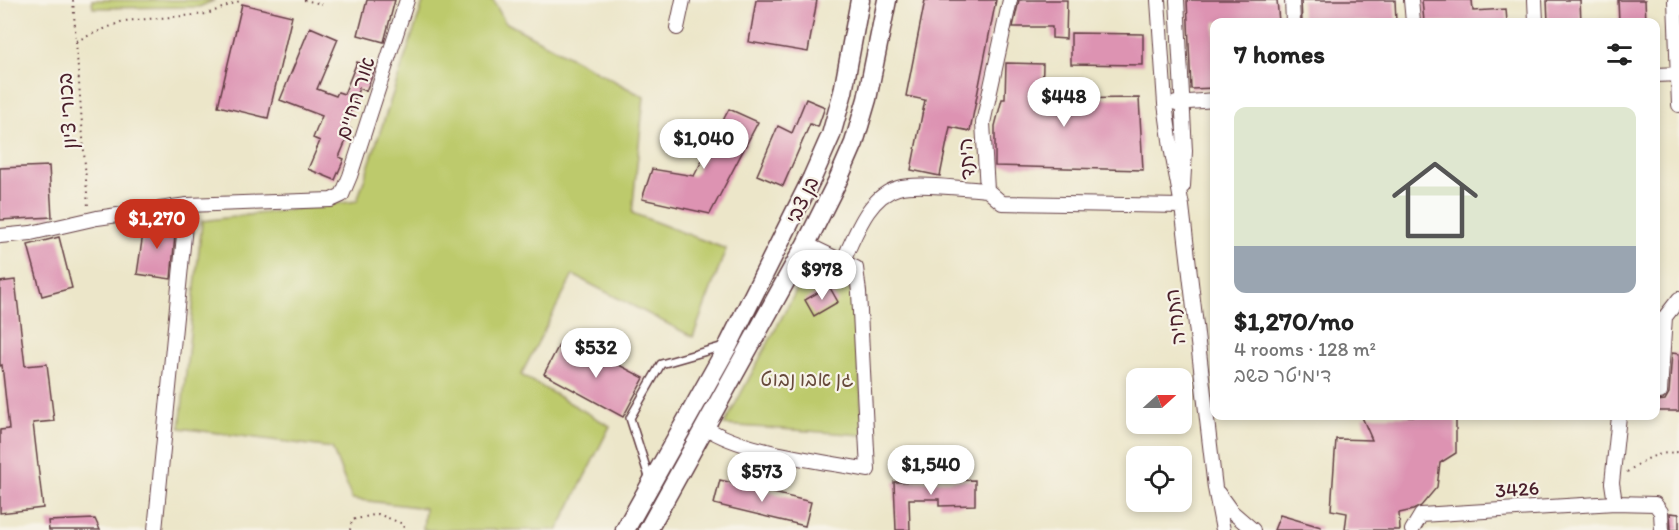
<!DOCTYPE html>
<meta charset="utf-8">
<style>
body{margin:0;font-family:Itim,"Playpen Sans Hebrew",sans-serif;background:#f2f2f2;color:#222;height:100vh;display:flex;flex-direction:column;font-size:22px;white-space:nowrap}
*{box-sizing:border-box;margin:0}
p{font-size:20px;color:#767676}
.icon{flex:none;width:33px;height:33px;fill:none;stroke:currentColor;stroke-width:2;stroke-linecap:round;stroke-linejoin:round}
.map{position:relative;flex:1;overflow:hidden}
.panel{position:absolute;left:1210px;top:18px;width:450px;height:402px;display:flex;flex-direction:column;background:#fff;border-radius:12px;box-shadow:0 3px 9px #0003}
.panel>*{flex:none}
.needle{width:39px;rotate:69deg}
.tools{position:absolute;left:1126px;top:368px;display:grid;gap:12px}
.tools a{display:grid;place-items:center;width:66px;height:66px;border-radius:12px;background:#fff;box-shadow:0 3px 9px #0003;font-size:30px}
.price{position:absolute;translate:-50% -51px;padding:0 14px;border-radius:21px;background:#fff;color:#222;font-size:20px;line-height:39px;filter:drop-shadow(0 2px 3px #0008)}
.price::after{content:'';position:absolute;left:50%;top:36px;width:18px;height:14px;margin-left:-9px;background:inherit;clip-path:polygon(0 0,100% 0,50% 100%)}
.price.current{background:#c8321e;color:#fff}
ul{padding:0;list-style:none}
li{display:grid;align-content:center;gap:12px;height:318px;padding:0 24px}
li+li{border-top:2px solid #e0e0e0}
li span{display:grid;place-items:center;height:186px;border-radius:12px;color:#555}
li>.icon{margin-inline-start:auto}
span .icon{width:108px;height:108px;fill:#fffc;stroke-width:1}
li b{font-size:26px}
h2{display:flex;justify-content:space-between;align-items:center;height:72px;padding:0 24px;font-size:26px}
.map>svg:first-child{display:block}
</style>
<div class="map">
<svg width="1679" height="530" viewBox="0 0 1679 530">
<rect width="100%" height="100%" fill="#f7f3e8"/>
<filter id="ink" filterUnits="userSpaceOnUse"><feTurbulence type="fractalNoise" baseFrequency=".0167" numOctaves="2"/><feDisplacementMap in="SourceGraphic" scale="12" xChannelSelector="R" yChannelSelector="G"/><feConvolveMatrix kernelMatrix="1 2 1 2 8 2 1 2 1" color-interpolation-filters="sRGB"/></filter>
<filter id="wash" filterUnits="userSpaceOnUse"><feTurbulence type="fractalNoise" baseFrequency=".008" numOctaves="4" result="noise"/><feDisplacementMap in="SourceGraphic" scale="24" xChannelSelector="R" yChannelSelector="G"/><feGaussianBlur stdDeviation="1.35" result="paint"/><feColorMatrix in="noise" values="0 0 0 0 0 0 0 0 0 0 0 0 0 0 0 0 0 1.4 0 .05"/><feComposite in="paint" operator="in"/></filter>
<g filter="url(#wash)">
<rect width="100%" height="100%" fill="#ece6c9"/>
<path fill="#bdca6c" stroke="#84744c" stroke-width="1.5" d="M 92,0 L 215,0 L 199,7 L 93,8 Z
M 424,0 L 493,0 L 505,22 L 644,97 L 632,213 L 726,249 L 693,337 L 573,275 L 521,375 L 610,426 L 558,530 L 423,530 L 425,508 L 352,499 L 332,448 L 180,428 L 202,221 L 357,201 Z
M 803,278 L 855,291 L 863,435 L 724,425 Z"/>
<g id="blocks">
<path fill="#dd93b2" d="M 367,0 L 395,0 L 384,42 L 358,35 Z
M 756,0 L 817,0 L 808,52 L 749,42 Z
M 925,0 L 996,0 L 970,131 L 950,127 L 940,176 L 911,170 L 925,100 L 906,96 Z
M 1019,0 L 1067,0 L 1066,39 L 1052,38 L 1052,27 L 1013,27 Z
M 1187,0 L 1277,0 L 1279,22 L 1215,22 L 1215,88 L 1191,89 Z
M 1301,0 L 1395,0 L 1396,22 L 1302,22 Z
M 1422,0 L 1472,0 L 1473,11 L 1506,9 L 1507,22 L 1424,22 Z
M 1547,0 L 1580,0 L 1581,22 L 1548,22 Z
M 1618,0 L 1645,0 L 1646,22 L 1619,22 Z
M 242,4 L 292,16 L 268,118 L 218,106 Z
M 310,27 L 338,39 L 317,89 L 336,96 L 338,92 L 344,94 L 357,62 L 375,69 L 366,91 L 359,88 L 345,126 L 351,129 L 339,157 L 344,159 L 335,180 L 308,169 L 320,141 L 313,138 L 322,116 L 280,100 Z
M 1071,33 L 1143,34 L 1143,65 L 1071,64 Z
M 1006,63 L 1043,64 L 1042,99 L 1139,98 L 1143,170 L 995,166 L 995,126 L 1002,99 L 1005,99 Z
M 806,99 L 825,107 L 818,127 L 810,124 L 783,186 L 757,175 L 778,126 L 792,133 Z
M 729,109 L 758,122 L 710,214 L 642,199 L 652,169 L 694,176 Z
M 49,166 L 52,217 L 0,220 L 0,168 Z
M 145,220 L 176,224 L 171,279 L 137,274 Z
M 59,237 L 72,288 L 42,296 L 28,245 Z
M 15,280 L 25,366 L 47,364 L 54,421 L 33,423 L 43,508 L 0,513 L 0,430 L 9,429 L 2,365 L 0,366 L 0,282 Z
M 829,286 L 838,302 L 814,316 L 805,300 Z
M 559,345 L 593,363 L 598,354 L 644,378 L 623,417 L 544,374 Z
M 1672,353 L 1679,354 L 1679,411 L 1656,411 L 1656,401 L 1665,400 L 1669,393 Z
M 1370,416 L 1456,416 L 1456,453 L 1440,463 L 1437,487 L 1421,506 L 1413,510 L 1399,513 L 1400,530 L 1345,530 L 1347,513 L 1331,510 L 1336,439 L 1372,440 L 1362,417 Z
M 720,480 L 811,502 L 805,526 L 714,504 Z
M 975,480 L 975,505 L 939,506 L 939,499 L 909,499 L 910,530 L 896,530 L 894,482 Z
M 1670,513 L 1679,514 L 1679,530 L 1671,530 Z
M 1280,515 L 1321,527 L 1320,530 L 1274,530 Z
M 95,519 L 100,530 L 49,530 L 48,521 Z"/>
</g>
</g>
<g filter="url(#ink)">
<use href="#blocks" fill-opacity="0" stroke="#623d43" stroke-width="1.5"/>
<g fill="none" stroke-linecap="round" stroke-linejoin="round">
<defs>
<path id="service" d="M 650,480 L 630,418 L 661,364 L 724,346"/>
<path id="minor" d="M 1010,0 L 983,123 L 987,190 L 1002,203 L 1182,206
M 1158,0 L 1165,104 L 1171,147 L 1182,206 L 1215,488 L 1223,530
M 1177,0 L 1185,151 L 1183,186
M 1292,0 L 1293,22
M 1411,0 L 1413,22
M 1535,0 L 1536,22
M 1675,0 L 1679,105
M 677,28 L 683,0
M 1656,75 L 1678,74
M 1176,103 L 1215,100
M 0,236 L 31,233 L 97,218 L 187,205 L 331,200 L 342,195 L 350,176 L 407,0
M 843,261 C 855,236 868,196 898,188 C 917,182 966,189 987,190
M 1656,392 L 1660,392 L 1665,317 L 1679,299
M 705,427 C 743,453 822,461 868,470 L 859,292 L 856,268 L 806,244
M 1218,493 L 1231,511 L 1253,530
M 1615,503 L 1612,483 L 1619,416
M 155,530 L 187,205
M 1412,530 L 1421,515 L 1615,503 L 1655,504 L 1661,512 L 1662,530"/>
<path id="secondary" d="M 625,530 L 729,344 L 812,178 L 831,135 L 843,92 L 860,0
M 648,530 L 806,244 L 837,182 L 854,143 L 867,99 L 887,0"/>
</defs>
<use href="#service" stroke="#623d43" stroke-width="10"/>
<use href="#minor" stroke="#623d43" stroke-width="16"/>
<use href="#secondary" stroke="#623d43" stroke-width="21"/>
<path stroke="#623d43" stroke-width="2" stroke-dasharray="1.5 4.5" stroke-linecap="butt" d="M 73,0 L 88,207
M 304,0 L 322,4
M 76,41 L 123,21 L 207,14 L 242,0
M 1627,472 C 1647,458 1655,453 1679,452
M 350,530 L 352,520 L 378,514 L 403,524 L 404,530"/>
<use href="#service" stroke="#fff" stroke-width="7"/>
<use href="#minor" stroke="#fff" stroke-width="14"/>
<use href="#secondary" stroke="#fff" stroke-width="18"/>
</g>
</g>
<g text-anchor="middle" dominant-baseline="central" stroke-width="4.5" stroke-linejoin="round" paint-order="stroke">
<g font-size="20" fill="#4a1f2b" stroke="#f7f3e8">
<text transform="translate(355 98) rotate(-72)">אור החיים</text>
<text transform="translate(67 111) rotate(-94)">בכורי ציון</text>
<text transform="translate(966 159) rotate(-94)">היתד</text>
<text transform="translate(802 200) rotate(-64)">בן צבי</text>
<text transform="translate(1175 317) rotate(-97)">התחיה</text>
<text transform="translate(1517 489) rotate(-4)">3426</text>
</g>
<g font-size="20" fill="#674a3b" stroke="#f7f3e8">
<text x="807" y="379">גן אבו נבוט</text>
</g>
</g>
</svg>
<div class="tools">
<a><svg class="needle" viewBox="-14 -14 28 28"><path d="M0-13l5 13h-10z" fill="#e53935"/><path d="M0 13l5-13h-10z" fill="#767676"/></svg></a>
<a><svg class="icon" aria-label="locate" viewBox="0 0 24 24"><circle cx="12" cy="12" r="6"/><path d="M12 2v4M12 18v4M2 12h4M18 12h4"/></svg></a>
</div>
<b class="price" style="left:1064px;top:128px">$448</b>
<b class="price" style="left:704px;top:170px">$1,040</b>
<b class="price current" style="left:157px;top:250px">$1,270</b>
<b class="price" style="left:822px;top:301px">$978</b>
<b class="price" style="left:596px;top:379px">$532</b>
<b class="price" style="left:931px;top:496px">$1,540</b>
<b class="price" style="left:762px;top:503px">$573</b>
<section class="panel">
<h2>7 homes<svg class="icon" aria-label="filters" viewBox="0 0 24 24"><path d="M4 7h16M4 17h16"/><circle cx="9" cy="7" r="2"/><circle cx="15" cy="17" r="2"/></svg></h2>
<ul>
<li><span style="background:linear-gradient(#dfe7d0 75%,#9aa5b1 0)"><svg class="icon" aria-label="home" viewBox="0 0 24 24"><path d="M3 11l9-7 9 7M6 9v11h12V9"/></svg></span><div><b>$1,270/mo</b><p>4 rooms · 128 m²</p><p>דימיטר פשב</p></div></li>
</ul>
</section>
</div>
